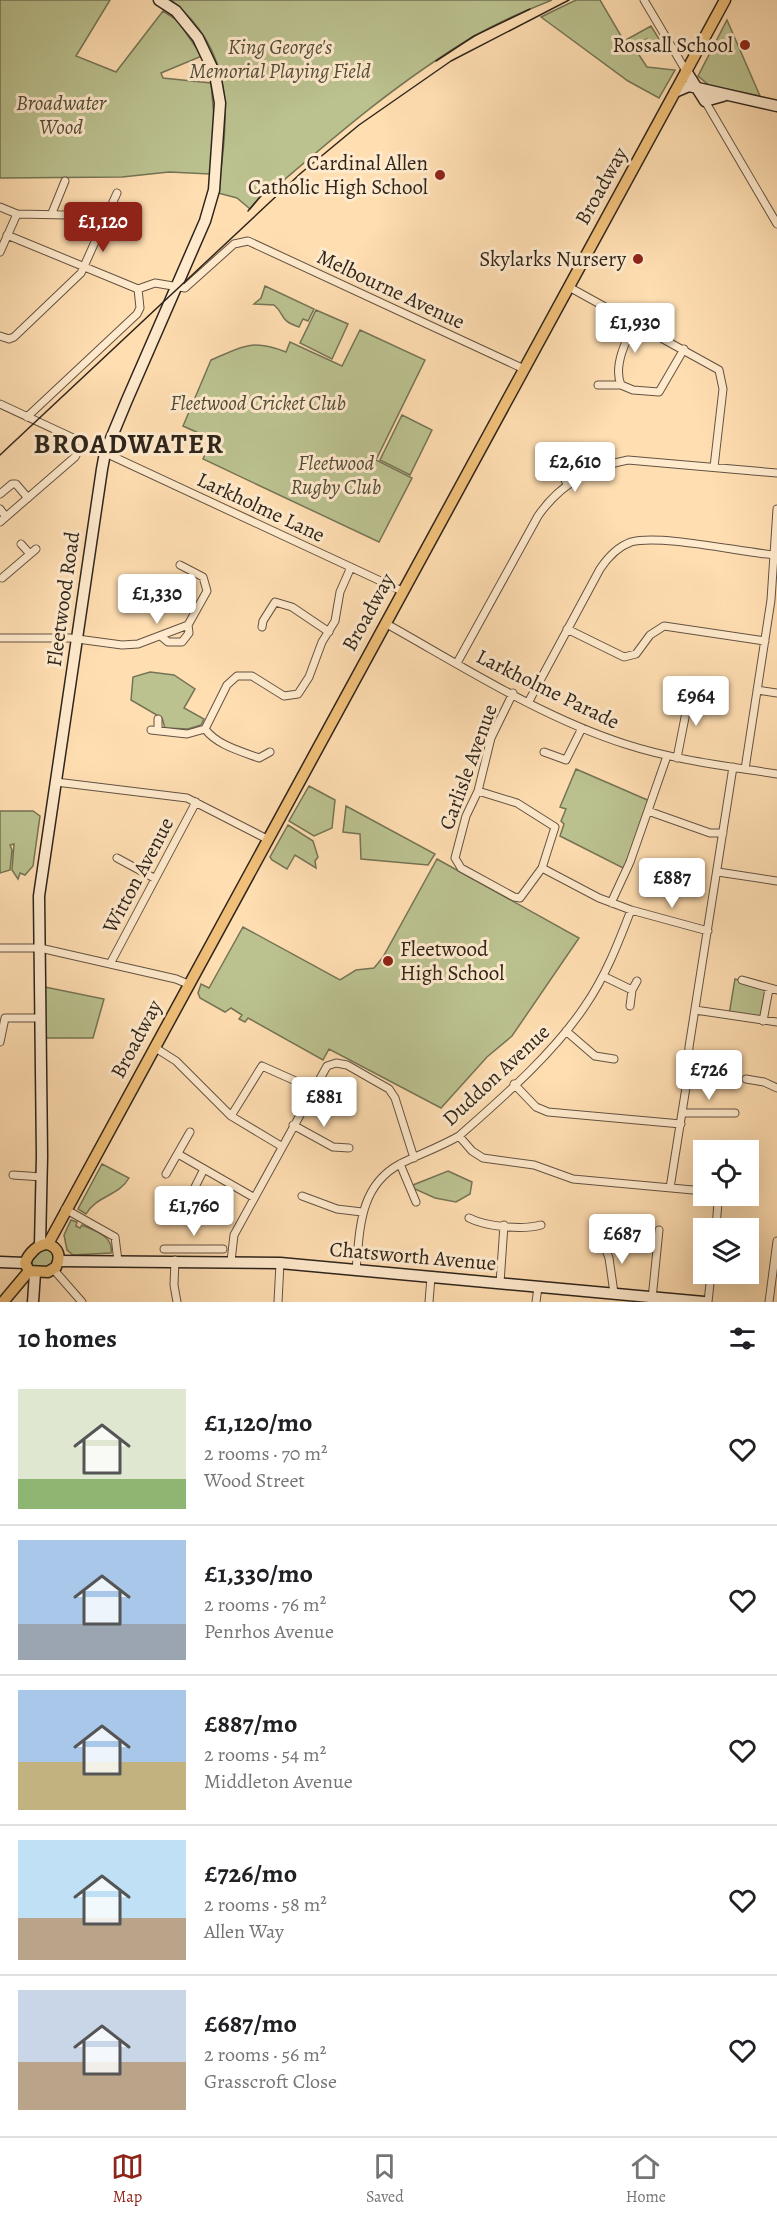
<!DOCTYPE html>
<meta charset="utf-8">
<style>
body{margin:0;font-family:Alegreya,serif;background:#f6f6f6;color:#202124;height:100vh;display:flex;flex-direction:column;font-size:22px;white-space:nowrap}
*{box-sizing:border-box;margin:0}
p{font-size:20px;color:#757577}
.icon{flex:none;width:33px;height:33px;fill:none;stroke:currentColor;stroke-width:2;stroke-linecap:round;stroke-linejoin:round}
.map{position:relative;height:1302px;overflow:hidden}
.drawer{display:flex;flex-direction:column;background:#fff;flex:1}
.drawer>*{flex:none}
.controls{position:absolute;left:693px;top:1140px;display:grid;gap:12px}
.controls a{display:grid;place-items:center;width:66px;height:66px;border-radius:0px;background:#fff;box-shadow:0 6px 24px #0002;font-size:30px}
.price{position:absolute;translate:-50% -51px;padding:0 14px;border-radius:6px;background:#fff;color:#222;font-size:20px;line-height:39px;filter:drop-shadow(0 2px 3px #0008)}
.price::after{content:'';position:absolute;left:50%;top:36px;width:18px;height:14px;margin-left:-9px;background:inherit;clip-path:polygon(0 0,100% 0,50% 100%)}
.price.on{background:#8f2418;color:#fff}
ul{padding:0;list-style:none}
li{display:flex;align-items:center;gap:18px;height:150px;padding:0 18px}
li+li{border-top:2px solid #e0e0e0}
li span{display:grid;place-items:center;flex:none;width:168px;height:120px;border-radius:0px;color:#555}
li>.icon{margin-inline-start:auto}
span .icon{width:72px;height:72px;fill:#fffc;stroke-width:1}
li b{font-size:26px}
h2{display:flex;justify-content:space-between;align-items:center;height:72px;padding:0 18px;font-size:26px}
.tab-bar{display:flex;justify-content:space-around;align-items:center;height:84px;border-top:2px solid #e0e0e0;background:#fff;font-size:16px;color:#757577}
.tab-bar a{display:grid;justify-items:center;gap:3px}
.tab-bar .on{color:#8f2418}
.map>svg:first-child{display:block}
</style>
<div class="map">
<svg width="777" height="1302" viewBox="0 0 777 1302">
<rect width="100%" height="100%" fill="#ffdeb2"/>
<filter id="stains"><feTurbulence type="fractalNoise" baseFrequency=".00333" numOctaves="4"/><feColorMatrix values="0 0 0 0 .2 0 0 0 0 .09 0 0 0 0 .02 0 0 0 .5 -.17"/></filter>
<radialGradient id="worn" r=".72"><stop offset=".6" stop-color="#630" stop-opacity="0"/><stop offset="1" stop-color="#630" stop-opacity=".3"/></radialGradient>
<path fill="#bbc290" stroke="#757456" stroke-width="1.5" d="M 0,0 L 110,0 L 76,56 L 116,72 L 163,11 L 177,20 L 202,56 L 161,73 L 163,78 L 211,83 L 214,117 L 210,174 L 169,172 L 122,177 L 0,178 Z
M 171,0 L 552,0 C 525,11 498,22 473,37 C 400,80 334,137 270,192 L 266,189 L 250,209 L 237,198 L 218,193 C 228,118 237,53 171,0 Z
M 576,0 L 600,0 L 624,41 L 651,26 L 659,39 L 650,44 L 647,39 L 641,42 L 644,48 L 637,52 L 647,67 L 675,70 L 659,98 L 628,81 L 541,17 Z
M 727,20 L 760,96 L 710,86 L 698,76 Z
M 265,286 L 314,309 L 308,321 L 303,319 L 299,327 C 278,320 286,315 274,305 L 254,304 L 261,298 Z
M 316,310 L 348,324 L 332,359 L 300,343 Z
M 360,330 L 425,360 L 376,460 L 412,478 L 379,542 L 203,459 L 212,439 L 183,426 L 211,360 C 242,347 251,338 286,352 L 290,342 L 342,366 Z
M 402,415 L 432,430 L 410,475 L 380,460 Z
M 579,450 L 594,469 L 567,484 L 560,462 Z
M 150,672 L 174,675 L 195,689 L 184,708 L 204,719 L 201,725 L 188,729 L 165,728 L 162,718 L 131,700 L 133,677 Z
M 576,769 L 652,802 L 627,870 L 560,836 L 564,824 L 561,821 L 566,809 L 560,807 Z
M 309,786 L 335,800 L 332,828 L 314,836 L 289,821 Z
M 346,806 L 435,854 L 428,865 L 361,859 L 360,834 L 343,832 Z
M 0,811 L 33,811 L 40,816 L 33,866 L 25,875 L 20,873 L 18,879 L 12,870 L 14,844 L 10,845 L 12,850 L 10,870 L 0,873 Z
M 288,825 L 313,841 L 318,857 L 315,861 L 316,868 L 295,855 L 287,869 L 272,860 L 270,857 Z
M 437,859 L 579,938 L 512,1036 L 487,1057 L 441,1108 L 329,1049 L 323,1060 L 248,1018 L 245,1022 L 239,1019 L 242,1015 L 231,1008 L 225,1012 L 200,998 L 198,993 L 201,984 L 209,988 L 243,927 L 340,980 L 356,970 L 374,968 L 383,957 Z
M 735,979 L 769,989 L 763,1021 L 729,1015 Z
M 40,986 L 104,999 L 93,1038 L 42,1038 Z
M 102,1164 L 129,1178 C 119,1196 96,1196 86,1214 L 78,1209 Z
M 448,1171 L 472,1182 L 470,1194 L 456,1202 L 435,1198 L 415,1189 L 413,1185 Z
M 71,1220 L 77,1222 L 76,1226 L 80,1228 L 82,1225 C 95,1231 114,1236 111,1253 L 73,1255 L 67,1250 L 64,1235 Z
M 47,1247 L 56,1257 L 50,1268 L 32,1266 L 32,1257 Z"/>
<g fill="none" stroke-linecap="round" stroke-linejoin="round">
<defs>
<path id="street" d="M 644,0 L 686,71
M 705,101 L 777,224
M 0,207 L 17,214
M 52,213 L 65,181
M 7,235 L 138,289 L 155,283 L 185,288 L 234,244 L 248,241 L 524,369
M 0,252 L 17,214 L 67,215 L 100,228
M 569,287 L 719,370 L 723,389 L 714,467
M 0,336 L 9,339 L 14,337 L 81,273 L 117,193
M 598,385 L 621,385 L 633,390 L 659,392 L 684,349
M 621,385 C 613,366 626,340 635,323
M 0,404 L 402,591
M 27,417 L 137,314 L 140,308 L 138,289
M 567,484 L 558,465 L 579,450 L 585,453 L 594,469
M 0,494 L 12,484 L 16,484 L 28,498
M 0,509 L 6,517
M 0,522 L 75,457 L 83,442
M 21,544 L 30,554
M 2,578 L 36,549
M 385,623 C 462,666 541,717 625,744 C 674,760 726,766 777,774
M 262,627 L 263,621 L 275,602 L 292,607 L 329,632
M 567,629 L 624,657 L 636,654 L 650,635 L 664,626 L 765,641
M 162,637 L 168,642 L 182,642 L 189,633 L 188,625
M 0,638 L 70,638 L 122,645 L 138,644 L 188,625 L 207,591 L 203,577 L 180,565
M 457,663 L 538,516 C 560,484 590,467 628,460 L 777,473
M 757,690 L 777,693
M 529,701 L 600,569 C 608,557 617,547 631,542 C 660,534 740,552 774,555
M 205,729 C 217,745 240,751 259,758 L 270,752
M 151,730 L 187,734 L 205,729 L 227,685 L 237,676 L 252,676 L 284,696 L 298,694 L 309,677 L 322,642 L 335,621 L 340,592 L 351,567
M 158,730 L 158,719
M 544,752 L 566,760 L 582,728
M 677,758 L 690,692
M 745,769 L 771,600 L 777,509
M 56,782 L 187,798 L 267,839
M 478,791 L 517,803 L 555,827 L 542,868 L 520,898 L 514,897 L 461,868 L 455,858 L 466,816 L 478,791 L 491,738 L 513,693
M 648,811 L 710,833 L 723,833
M 117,858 L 154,878
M 542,868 L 599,898 L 631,910 L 708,931
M 718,872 L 777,881
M 611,903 L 630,862 L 667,756
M 0,948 L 40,948 L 176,979 L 188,984
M 110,964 L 196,802
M 603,976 L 632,990
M 742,980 L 777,990
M 630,1006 L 632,990 L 637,981
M 695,1010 L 777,1022
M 763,1021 L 769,989
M 566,1031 L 595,1056 L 614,1059
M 0,1042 L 5,1018 L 41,1018
M 154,1047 L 176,1061 L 231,1116 L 281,1146
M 746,1079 L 764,1082 L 777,1088
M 514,1084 L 536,1107 L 548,1112 L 681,1124
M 682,1113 L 735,1113
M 231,1116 L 262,1066 L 300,1083
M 293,1125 L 333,1147 L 349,1148
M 459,1136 L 472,1151 L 483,1158 L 534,1165 L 573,1179 L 704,1191
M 178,1154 L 253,1197
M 400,1164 L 416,1202
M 166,1174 L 190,1132
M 13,1175 L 42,1177
M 670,1188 L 687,1081 L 689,1047 L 733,767
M 302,1196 L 337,1209 L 362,1212
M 715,1196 L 718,1202 L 716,1228
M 186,1205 L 204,1169
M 65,1209 L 115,1237 L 118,1261
M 469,1218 C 487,1227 522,1230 541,1225
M 649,1236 L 658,1238
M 603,1242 L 609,1258 L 614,1293
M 164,1249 L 223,1249
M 175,1260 L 174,1285 L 177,1302
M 231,1261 L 234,1235 L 327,1066 L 336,1063 L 347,1065 L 389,1089 L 395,1098 L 414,1158
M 54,1270 L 82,1302
M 356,1270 C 360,1229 359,1186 400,1164 C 420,1154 440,1147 459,1136 C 502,1098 553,1054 585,1006 C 605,977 618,944 631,910
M 500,1283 L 504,1225
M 652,1299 L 659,1230
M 278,1302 L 280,1263
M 429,1302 L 431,1277
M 536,1302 L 538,1287
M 708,1302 L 711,1274
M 769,1302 L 777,1241"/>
<path id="secondary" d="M 686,71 L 705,101 L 723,96
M 675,92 L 689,86 L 777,106
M 40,1245 L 42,1156 L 39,896 L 102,469 L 105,453 L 127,400 L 205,221 L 214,190 L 220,103 L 215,74 L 198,38 L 176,11 L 159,0
M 59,1261 L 280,1263 L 704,1302
M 0,1262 L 25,1263
M 33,1302 L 35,1273"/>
<path id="primary" d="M 48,1244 L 725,0
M 48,1244 C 59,1248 61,1257 56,1267 L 48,1272 L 29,1271 L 25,1263 C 29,1253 38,1244 48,1244 Z
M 3,1302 L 29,1271"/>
</defs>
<use href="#street" stroke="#635342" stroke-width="9"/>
<use href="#secondary" stroke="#2f251c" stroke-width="13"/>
<use href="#primary" stroke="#2f251c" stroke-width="13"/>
<use href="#street" stroke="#ffeacd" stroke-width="7"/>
<use href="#secondary" stroke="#ffeacd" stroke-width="10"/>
<use href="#primary" stroke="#f0bf79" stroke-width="10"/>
<path stroke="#2f251c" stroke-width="1.5" d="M 436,61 L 474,36 L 530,9
M 248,211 L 267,189 L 270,192 L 282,181
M 0,455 L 301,173 L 359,125 L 451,61 L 569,0"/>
</g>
<g fill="#8f2418" stroke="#ffeacd" stroke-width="2">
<circle cx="745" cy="45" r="6"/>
<circle cx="440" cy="175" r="6"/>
<circle cx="638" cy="259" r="6"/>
<circle cx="388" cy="961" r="6"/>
</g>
<g text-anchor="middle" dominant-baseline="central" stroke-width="6" stroke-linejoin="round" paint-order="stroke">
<g font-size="21" fill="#2f251c" stroke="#ffeacd" text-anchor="end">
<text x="733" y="45">Rossall School</text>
<text x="428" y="163">Cardinal Allen<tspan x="428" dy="24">Catholic High School</tspan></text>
<text x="626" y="259">Skylarks Nursery</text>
<text x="400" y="949" text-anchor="start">Fleetwood<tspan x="400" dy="24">High School</tspan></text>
</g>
<g font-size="21" font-style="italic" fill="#524c39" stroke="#ffeacd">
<text x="280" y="47">King George's<tspan x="280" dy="24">Memorial Playing Field</tspan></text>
<text x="61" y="103">Broadwater<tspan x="61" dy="24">Wood</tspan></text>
<text x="258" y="403">Fleetwood Cricket Club</text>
<text x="336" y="463">Fleetwood<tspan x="336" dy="24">Rugby Club</tspan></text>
</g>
<g font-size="21" fill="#2f251c" stroke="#ffeacd">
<text transform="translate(601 186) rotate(-61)">Broadway</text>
<text transform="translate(391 289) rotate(25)">Melbourne Avenue</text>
<text transform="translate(261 507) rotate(25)">Larkholme Lane</text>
<text transform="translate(63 599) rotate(-82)">Fleetwood Road</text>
<text transform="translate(368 612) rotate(-61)">Broadway</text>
<text transform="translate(548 689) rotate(26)">Larkholme Parade</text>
<text transform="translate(468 767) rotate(-70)">Carlisle Avenue</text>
<text transform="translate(138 875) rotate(-62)">Witton Avenue</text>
<text transform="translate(136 1039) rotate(-62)">Broadway</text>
<text transform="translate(496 1075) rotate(-43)">Duddon Avenue</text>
<text transform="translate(413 1256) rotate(5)">Chatsworth Avenue</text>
</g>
<g font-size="27" font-weight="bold" letter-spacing="1.5" fill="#2f251c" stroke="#ffeacd">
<text x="129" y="444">BROADWATER</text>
</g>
</g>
<rect width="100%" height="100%" filter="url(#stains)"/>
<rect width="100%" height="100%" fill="url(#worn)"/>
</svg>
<div class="controls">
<a><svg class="icon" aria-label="locate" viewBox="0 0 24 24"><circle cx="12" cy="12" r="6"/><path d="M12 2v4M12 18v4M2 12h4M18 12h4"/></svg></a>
<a><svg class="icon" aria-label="layers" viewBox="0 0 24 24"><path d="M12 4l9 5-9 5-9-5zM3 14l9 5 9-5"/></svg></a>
</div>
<b class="price on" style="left:103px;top:253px">£1,120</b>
<b class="price" style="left:635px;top:354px">£1,930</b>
<b class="price" style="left:575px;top:493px">£2,610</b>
<b class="price" style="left:157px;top:625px">£1,330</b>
<b class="price" style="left:696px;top:727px">£964</b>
<b class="price" style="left:672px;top:909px">£887</b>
<b class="price" style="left:709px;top:1101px">£726</b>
<b class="price" style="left:324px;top:1128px">£881</b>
<b class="price" style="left:194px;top:1237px">£1,760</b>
<b class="price" style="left:622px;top:1265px">£687</b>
</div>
<section class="drawer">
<h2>10 homes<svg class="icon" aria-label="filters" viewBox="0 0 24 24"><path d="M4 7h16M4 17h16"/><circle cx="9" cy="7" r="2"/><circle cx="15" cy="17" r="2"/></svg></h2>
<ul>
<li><span style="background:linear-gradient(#dfe7d0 75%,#8fb573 0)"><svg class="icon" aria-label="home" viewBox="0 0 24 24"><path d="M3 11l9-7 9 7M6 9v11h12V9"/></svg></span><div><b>£1,120/mo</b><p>2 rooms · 70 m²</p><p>Wood Street</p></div><svg class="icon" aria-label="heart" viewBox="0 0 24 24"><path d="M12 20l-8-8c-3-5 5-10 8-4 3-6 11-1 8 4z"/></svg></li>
<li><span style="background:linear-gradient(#a9c7e8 70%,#9aa5b1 0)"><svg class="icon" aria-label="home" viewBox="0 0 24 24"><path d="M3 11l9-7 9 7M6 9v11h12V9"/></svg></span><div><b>£1,330/mo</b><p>2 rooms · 76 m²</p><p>Penrhos Avenue</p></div><svg class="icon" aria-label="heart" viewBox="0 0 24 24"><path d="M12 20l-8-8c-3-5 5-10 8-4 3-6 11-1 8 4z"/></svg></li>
<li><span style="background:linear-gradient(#a9c7e8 60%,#c2b280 0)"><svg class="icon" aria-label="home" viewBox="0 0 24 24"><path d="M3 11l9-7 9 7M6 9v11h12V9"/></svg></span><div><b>£887/mo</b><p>2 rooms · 54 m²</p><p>Middleton Avenue</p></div><svg class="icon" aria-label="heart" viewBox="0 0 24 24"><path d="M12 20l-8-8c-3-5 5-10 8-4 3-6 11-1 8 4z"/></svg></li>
<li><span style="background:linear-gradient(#bfe0f5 65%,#b9a48a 0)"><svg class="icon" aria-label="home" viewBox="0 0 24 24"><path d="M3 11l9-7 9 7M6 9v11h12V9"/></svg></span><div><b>£726/mo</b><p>2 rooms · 58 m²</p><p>Allen Way</p></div><svg class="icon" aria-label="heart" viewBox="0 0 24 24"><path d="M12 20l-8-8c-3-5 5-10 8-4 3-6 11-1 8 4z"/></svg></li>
<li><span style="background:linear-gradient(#c9d6e8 60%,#b9a48a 0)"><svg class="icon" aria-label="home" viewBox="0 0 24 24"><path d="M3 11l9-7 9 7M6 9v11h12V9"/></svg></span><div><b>£687/mo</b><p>2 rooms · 56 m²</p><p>Grasscroft Close</p></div><svg class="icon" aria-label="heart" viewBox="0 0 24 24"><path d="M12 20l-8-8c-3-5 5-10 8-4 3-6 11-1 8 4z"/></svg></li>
</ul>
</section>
<nav class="tab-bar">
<a class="on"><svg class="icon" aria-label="map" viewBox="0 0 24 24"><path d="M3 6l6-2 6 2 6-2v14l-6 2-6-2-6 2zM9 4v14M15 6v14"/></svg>Map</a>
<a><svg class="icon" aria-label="saved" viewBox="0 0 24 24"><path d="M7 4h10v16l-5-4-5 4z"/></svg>Saved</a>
<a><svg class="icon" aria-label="home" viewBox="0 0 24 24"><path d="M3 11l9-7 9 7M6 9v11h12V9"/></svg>Home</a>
</nav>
